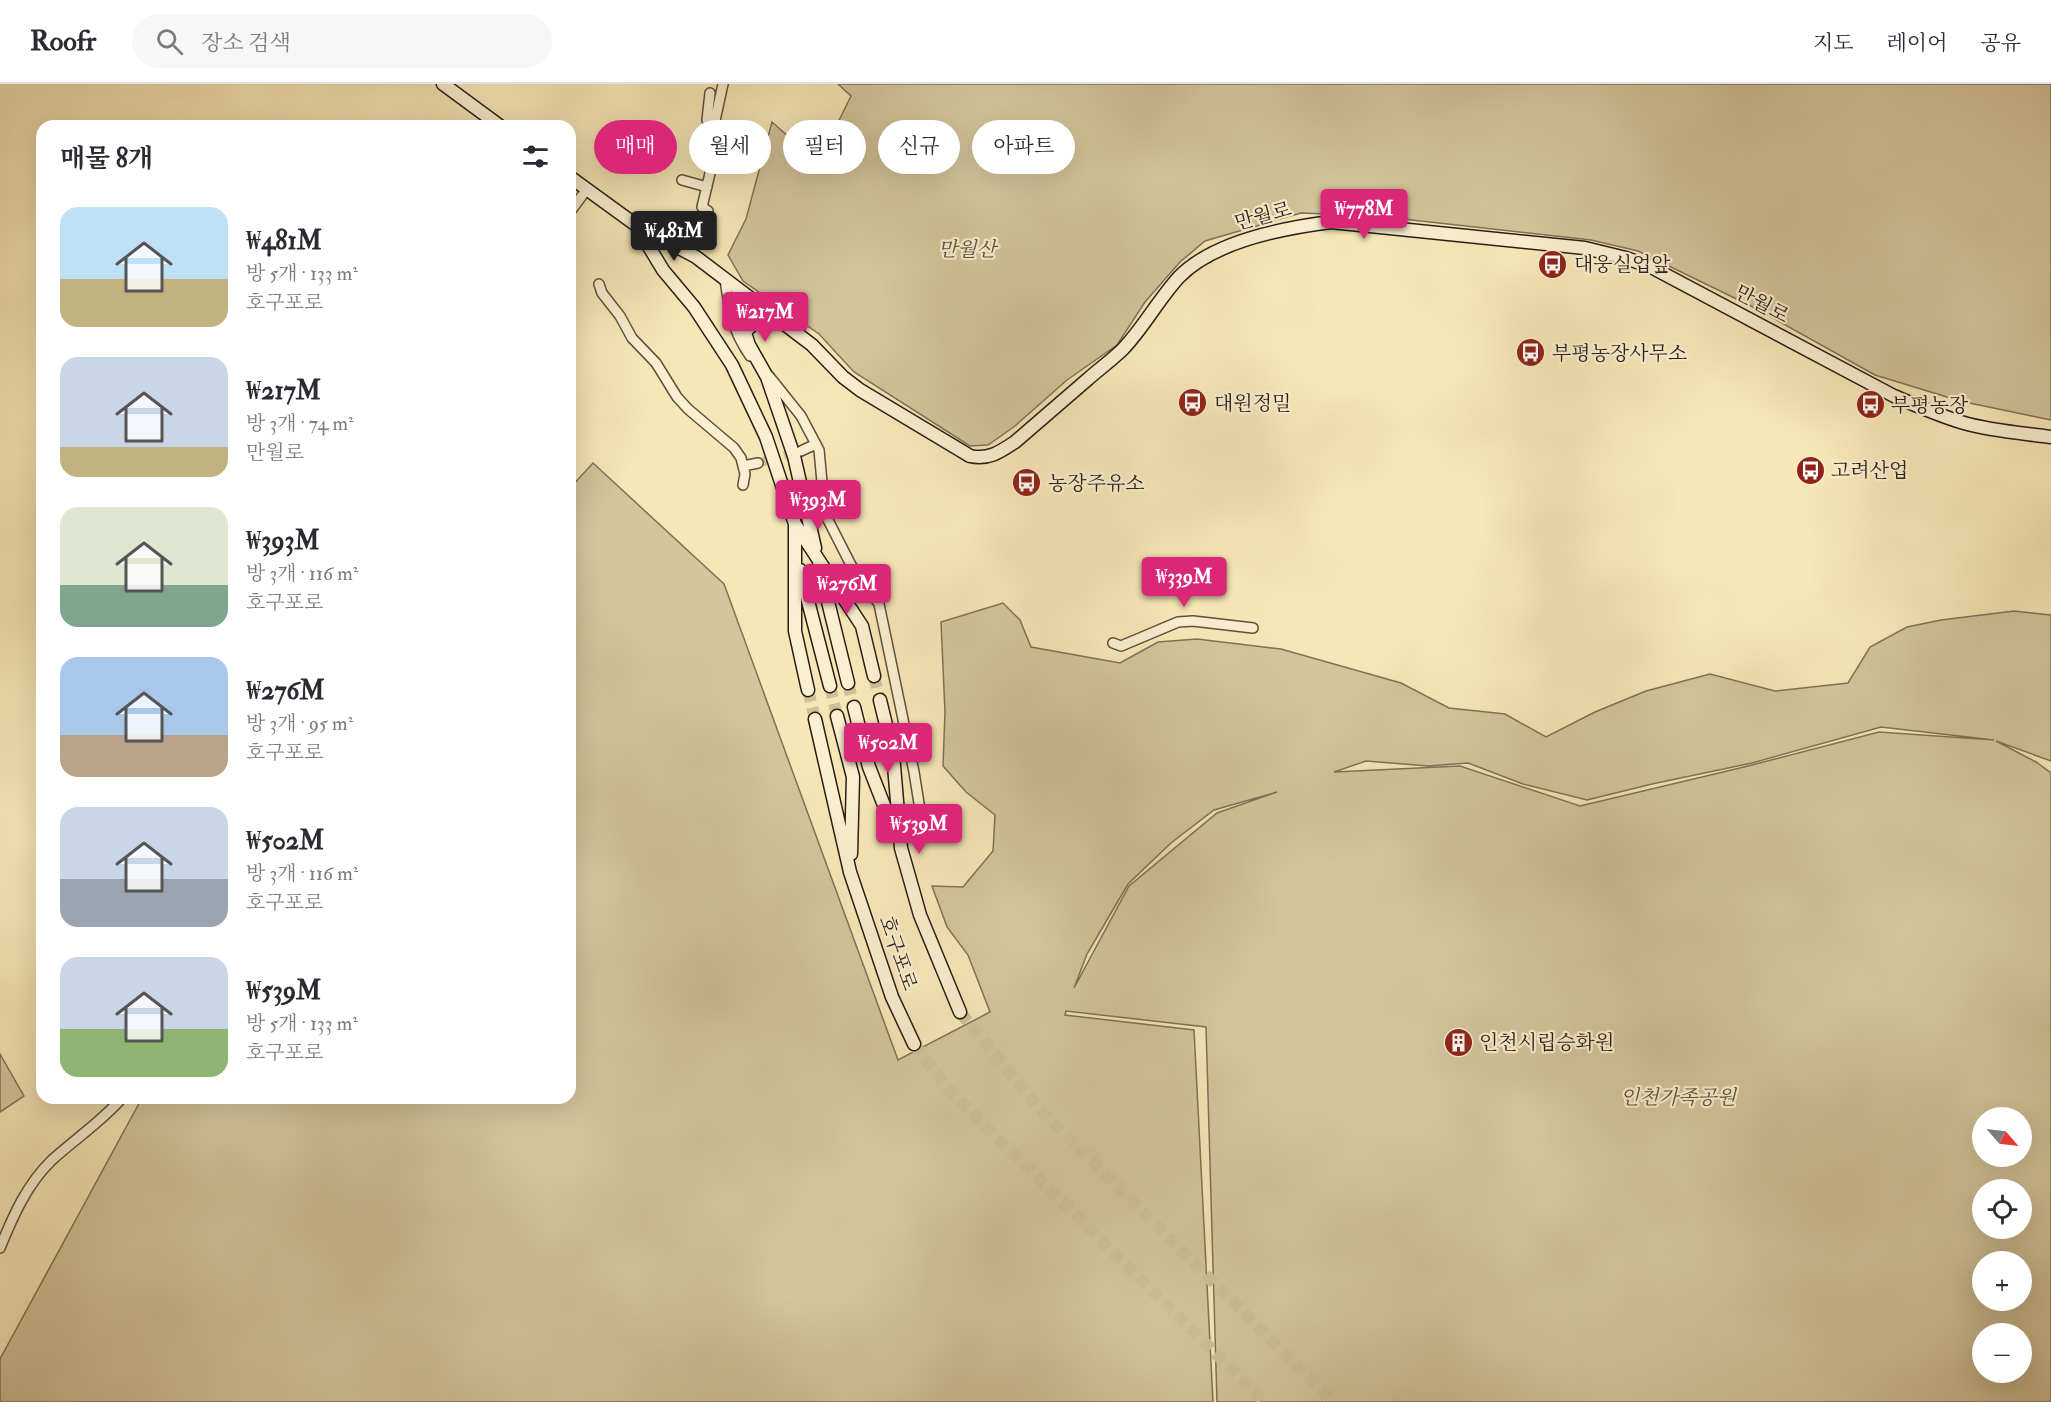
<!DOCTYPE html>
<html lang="ko">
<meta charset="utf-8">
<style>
body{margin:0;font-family:"IM FELL Double Pica","Noto Serif KR",serif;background:#f7f7f7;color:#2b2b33;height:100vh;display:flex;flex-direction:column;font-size:22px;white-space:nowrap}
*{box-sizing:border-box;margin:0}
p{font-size:20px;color:#7c7c81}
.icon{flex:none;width:33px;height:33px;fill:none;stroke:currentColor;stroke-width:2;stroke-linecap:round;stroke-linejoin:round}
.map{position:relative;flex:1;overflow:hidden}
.details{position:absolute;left:36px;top:36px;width:540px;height:984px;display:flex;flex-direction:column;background:#fff;border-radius:18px;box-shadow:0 6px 24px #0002}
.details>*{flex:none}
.top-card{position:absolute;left:594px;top:36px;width:570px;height:54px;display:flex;gap:12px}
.needle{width:39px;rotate:118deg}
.buttons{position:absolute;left:1972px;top:1023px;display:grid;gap:12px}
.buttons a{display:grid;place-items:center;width:60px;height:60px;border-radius:50%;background:#fff;box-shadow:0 6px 24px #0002;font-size:30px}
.price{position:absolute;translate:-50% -51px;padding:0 14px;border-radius:6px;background:#db2777;color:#fff;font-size:20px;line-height:39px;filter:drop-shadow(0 2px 3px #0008)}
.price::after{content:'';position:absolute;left:50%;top:36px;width:18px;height:14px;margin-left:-9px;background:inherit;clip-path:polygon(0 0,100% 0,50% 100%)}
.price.current{background:#222;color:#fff}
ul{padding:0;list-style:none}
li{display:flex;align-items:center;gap:18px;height:150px;padding:0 24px}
li span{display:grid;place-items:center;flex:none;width:168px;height:120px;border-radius:18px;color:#555}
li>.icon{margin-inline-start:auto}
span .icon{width:72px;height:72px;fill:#fffc;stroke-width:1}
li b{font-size:26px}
h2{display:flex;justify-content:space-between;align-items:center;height:72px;padding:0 24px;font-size:26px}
.chip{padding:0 21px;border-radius:27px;background:#fff;box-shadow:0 6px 24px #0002;font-size:21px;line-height:54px}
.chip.current{background:#db2777;color:#fff}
header{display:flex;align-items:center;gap:36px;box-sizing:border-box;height:84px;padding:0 30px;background:#fff;border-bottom:2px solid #e1e1e2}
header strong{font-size:28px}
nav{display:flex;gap:33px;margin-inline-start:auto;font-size:21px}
.search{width:420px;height:54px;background:#f7f7f7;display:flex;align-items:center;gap:15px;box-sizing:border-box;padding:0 21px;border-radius:33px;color:#7c7c81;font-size:22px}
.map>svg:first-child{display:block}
</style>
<header>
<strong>Roofr</strong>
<div class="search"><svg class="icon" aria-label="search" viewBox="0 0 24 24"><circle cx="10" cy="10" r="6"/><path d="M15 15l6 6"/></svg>장소 검색</div>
<nav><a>지도</a><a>레이어</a><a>공유</a></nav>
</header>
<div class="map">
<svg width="2051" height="1318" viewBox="0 0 2051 1318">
<rect width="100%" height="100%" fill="#f7e7b7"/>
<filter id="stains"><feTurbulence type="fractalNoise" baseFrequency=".00333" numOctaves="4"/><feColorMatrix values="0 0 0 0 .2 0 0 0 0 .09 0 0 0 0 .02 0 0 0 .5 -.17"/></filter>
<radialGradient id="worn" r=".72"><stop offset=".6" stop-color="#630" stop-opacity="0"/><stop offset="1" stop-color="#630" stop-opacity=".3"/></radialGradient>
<path fill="#d4c59b" stroke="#7f7158" stroke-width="1.5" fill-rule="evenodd" d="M 838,0 L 2051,0 L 2051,336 L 1960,317 L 1875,291 L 1755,224 L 1638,167 L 1591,156 L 1376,132 L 1301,129 L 1205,157 L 1180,178 L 1145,218 L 1117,261 L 1067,296 L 1015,342 L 988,361 L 970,362 L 854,288 L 819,250 L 743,197 L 728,171 L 746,135 L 772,38 L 789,53 L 828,59 L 851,12 Z
M 593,379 L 724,500 L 898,976 L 990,928 L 968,871 L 947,843 L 932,802 L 963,803 L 993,767 L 995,731 L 966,708 L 943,682 L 945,628 L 941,538 L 1003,519 L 1020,536 L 1031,563 L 1120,579 L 1158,558 L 1197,555 L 1281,565 L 1401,599 L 1449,624 L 1505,630 L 1546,653 L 1595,628 L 1646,607 L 1710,590 L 1775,607 L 1848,599 L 1870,563 L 1907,543 L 1941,536 L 2014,527 L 2051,531 L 2051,677 L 1996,657 L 2036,678 L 2051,689 L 2051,1318 L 1217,1318 L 1206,943 L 1066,927 L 1065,931 L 1194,946 L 1213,1318 L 0,1318 L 0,1275 L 142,1014 L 570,1014 L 570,404 ZM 1881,643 L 1994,656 L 1879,648 L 1744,683 L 1580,722 L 1460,682 L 1334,688 L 1366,677 L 1428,682 L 1468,679 L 1523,700 L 1587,716 L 1652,700 L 1752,679 ZM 1277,708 L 1217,729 L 1129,802 L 1074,904 L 1087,870 L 1128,800 L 1171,759 L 1214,726 ZM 1983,1034 L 2022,1034 L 2022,1072 L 1983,1072 ZM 1983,1106 L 2022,1106 L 2022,1144 L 1983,1144 ZM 1983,1178 L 2022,1178 L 2022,1216 L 1983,1216 ZM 1983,1250 L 2022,1250 L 2022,1288 L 1983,1288 Z
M 0,970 L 24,1012 L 0,1028 Z"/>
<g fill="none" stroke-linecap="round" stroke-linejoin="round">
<path stroke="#cebf97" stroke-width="9" stroke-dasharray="9 4.5" stroke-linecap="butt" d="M 758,379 L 797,368"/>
<path stroke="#cebf97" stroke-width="12" stroke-dasharray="12 6" stroke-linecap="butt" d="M 874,592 L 880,616
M 848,599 L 854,623
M 830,602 L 837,632
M 808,606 L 815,635
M 960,928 L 1039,1024 L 1333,1318
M 914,960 L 947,1004 L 1265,1318"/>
<defs>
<path id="street" d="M 710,9 L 707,36 L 715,38
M 682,96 L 707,103
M 570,128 L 587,105
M 704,146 L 708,127 L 702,123 L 716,64 L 711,55 L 723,0
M 725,195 C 729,226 732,246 750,272
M 599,200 L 602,209 L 620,232 L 632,254 L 656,279 L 677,313 L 688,325 L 734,364 L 741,374 L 745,390 L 743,401
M 769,292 L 801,332 L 819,366 L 825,430 L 851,481 L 879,520 L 914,688 L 921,732
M 801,367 L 816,360
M 743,382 L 758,379
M 1113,559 L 1121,562 L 1178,538 L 1193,537 L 1253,544
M 0,1164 C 13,1132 27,1100 52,1076 C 75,1055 101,1038 122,1014"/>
<path id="secondary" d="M 443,0 L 500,42
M 570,93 L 636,141 L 663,186 L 694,223 L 732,281 L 766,353 L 795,440 L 862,542 L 874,592
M 636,141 L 696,173 L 812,261 L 843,293 L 860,306 L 970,372 C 989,376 1000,368 1015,358 C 1039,337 1064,316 1088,295 C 1099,285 1112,276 1123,265 C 1144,243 1158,216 1179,193 C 1214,157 1283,144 1331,138 L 1585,164 L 1626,174 L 1651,183 L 1894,312 C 1917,322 1940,332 1964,339 C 1992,347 2022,349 2051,353
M 778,235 C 763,234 754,236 745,249 L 749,261 L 767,293 L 794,372 L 815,464
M 795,440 L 795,547 L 808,606
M 819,481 L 848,599
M 800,486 L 830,602
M 880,616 L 893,670 L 901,764 L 920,831 L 960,928
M 854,623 L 869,683 L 896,752
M 837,632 L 853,693 L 851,770
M 815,635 L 850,788 L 892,913 L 914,960"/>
</defs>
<use href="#street" stroke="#5d503e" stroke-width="12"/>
<use href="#secondary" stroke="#2a1d15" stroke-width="15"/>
<use href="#street" stroke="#faefd0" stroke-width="9"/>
<use href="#secondary" stroke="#faefd0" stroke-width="12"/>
</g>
<defs>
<symbol id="bus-disc" viewBox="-11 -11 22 22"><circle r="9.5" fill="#8f2418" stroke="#faefd0"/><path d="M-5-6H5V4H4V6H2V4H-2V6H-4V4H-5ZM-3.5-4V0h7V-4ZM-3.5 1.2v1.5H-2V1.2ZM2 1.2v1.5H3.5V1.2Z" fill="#fff"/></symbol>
<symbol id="building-disc" viewBox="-11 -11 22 22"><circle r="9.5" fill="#8f2418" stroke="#faefd0"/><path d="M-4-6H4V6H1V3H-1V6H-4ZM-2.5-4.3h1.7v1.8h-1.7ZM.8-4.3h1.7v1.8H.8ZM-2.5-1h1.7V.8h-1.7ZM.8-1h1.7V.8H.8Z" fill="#fff"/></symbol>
</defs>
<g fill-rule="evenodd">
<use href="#bus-disc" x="1536" y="164" width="33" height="33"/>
<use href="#bus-disc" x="1514" y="252" width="33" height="33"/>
<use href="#bus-disc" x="1176" y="302" width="33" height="33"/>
<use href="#bus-disc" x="1854" y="304" width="33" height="33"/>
<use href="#bus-disc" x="1794" y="370" width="33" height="33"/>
<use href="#bus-disc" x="1010" y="382" width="33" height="33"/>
<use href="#building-disc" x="1442" y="942" width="33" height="33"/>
</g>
<g text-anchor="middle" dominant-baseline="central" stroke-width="4.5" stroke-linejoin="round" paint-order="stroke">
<g font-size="20" fill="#2a1d15" stroke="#faefd0">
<text transform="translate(1263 132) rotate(-15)">만월로</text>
<text transform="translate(1762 220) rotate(28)">만월로</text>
<text transform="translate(898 869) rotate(71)">호구포로</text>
</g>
<g font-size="20" font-style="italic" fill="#5d4f3d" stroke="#faefd0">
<text x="967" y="165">만월산</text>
<text x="1678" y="1013">인천가족공원</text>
</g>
<g font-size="20" fill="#2a1d15" stroke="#faefd0" text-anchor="start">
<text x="1574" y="180">대웅실업앞</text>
<text x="1552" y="269">부평농장사무소</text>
<text x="1214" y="319">대원정밀</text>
<text x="1891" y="321">부평농장</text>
<text x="1831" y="386">고려산업</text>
<text x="1048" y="399">농장주유소</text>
<text x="1479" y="958">인천시립승화원</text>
</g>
</g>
<rect width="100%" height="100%" filter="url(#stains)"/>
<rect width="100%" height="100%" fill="url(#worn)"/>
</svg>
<div class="buttons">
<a><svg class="needle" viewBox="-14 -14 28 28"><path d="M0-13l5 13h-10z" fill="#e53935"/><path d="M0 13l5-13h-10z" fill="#7c7c81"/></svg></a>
<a><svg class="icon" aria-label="locate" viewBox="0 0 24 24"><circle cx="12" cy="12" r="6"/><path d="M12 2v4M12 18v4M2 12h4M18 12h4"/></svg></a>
<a>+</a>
<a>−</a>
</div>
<b class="price" style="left:1364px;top:156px">₩778M</b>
<b class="price current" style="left:674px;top:178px">₩481M</b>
<b class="price" style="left:765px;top:259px">₩217M</b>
<b class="price" style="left:818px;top:447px">₩393M</b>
<b class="price" style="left:1184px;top:524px">₩339M</b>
<b class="price" style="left:847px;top:531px">₩276M</b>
<b class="price" style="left:888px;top:690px">₩502M</b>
<b class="price" style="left:919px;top:771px">₩539M</b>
<div class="top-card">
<a class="chip current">매매</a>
<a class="chip">월세</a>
<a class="chip">필터</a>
<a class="chip">신규</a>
<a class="chip">아파트</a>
</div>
<section class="details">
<h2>매물 8개<svg class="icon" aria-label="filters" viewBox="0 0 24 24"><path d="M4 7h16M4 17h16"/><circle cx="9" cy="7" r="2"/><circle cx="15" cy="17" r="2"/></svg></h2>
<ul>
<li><span style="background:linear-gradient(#bfe0f5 60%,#c2b280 0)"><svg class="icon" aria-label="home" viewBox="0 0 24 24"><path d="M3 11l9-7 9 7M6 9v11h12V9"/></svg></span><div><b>₩481M</b><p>방 5개 · 133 m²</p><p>호구포로</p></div></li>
<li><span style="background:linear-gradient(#c9d6e8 75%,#c2b280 0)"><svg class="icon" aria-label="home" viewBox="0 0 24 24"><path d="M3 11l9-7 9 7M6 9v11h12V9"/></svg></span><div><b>₩217M</b><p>방 3개 · 74 m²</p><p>만월로</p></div></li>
<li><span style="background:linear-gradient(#dfe7d0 65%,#7fa58c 0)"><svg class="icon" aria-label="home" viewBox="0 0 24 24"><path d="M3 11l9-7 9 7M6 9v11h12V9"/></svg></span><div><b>₩393M</b><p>방 3개 · 116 m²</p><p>호구포로</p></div></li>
<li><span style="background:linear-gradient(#a9c7e8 65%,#b9a48a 0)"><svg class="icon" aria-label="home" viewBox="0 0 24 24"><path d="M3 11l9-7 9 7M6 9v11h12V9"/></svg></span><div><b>₩276M</b><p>방 3개 · 95 m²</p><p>호구포로</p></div></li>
<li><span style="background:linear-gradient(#c9d6e8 60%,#9aa5b1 0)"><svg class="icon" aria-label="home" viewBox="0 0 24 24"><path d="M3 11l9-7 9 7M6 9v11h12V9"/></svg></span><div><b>₩502M</b><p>방 3개 · 116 m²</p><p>호구포로</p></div></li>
<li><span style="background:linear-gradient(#c9d6e8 60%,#8fb573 0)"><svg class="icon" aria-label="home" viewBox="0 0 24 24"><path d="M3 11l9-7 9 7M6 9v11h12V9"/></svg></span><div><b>₩539M</b><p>방 5개 · 133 m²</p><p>호구포로</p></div></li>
</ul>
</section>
</div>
